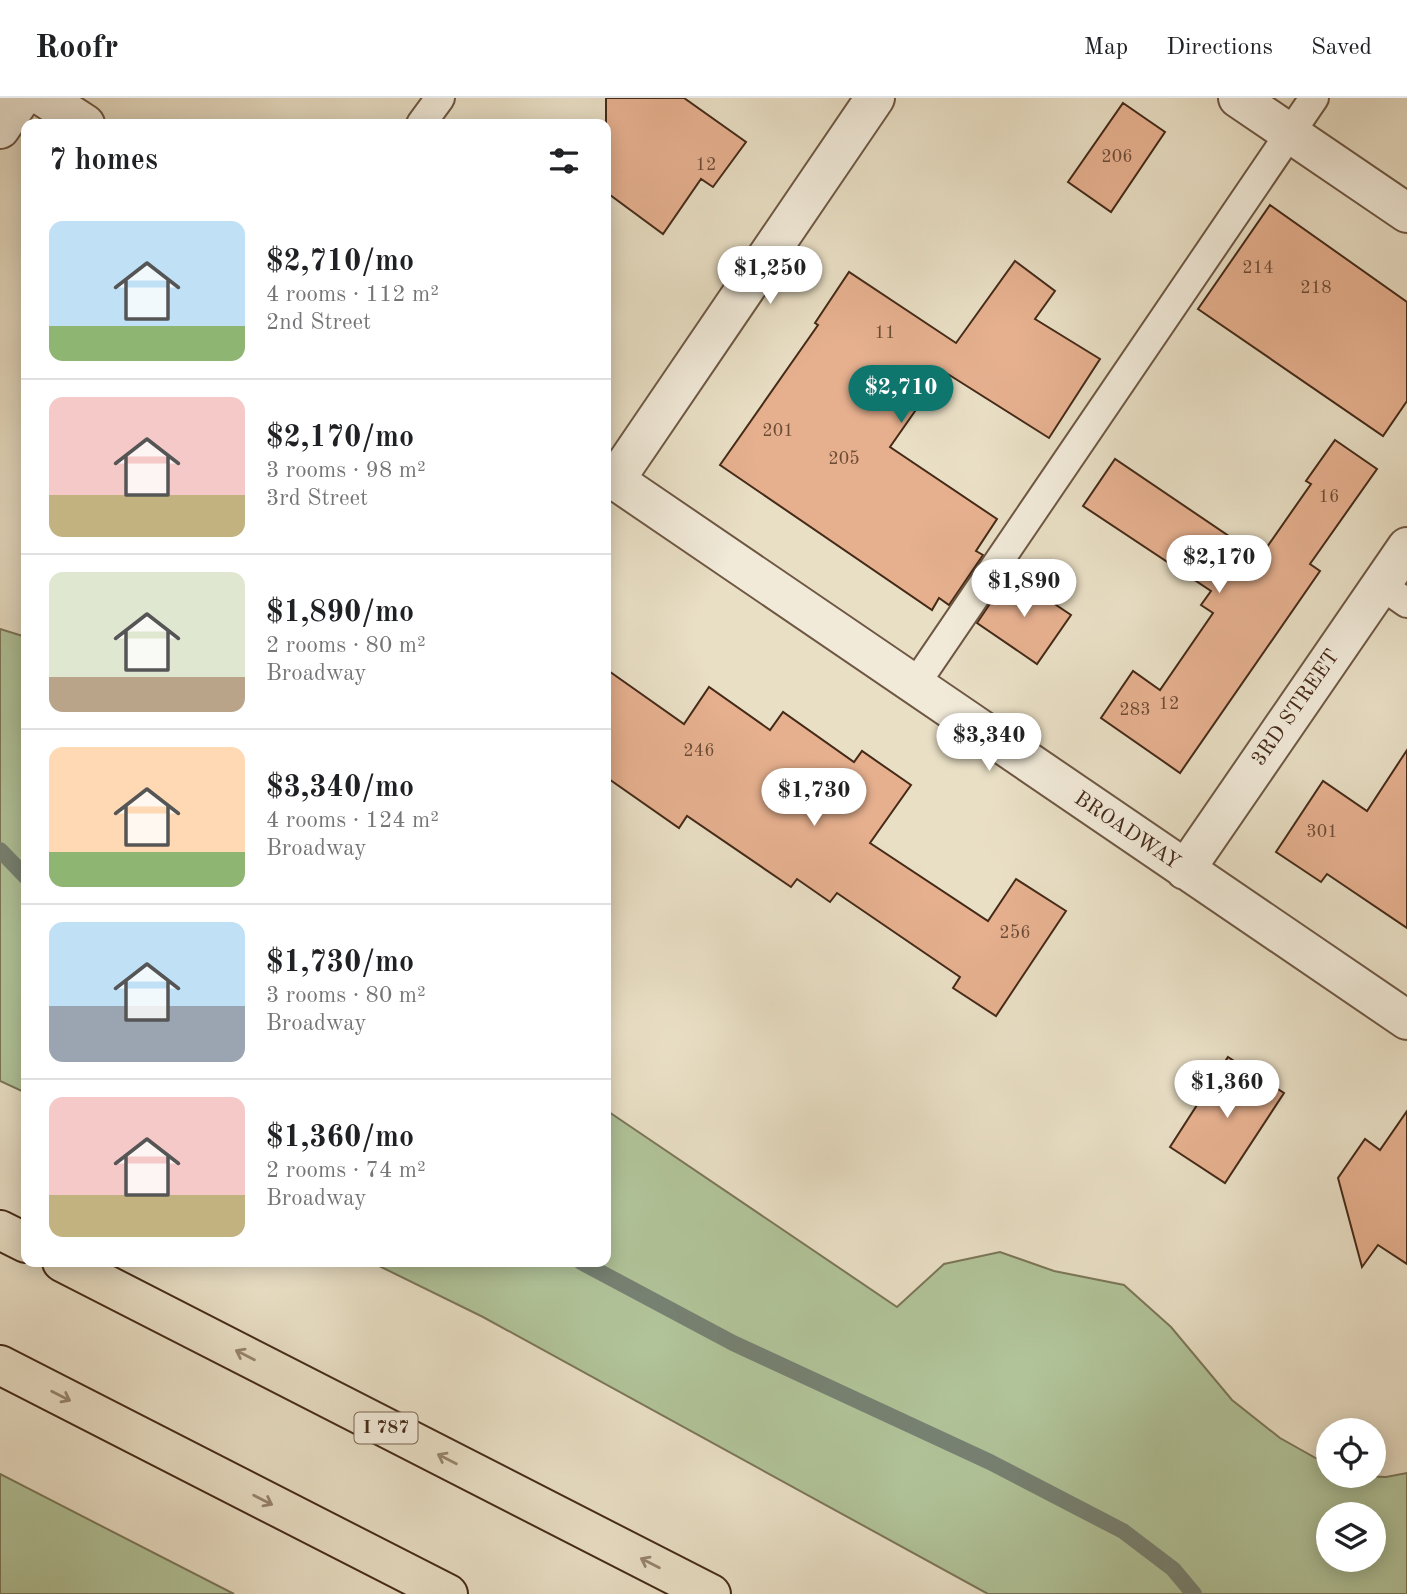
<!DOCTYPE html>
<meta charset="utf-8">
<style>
body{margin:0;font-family:"Old Standard TT",serif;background:#f2f2f2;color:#202124;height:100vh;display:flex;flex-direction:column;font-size:26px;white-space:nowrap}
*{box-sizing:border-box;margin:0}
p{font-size:23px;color:#757577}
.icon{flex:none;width:38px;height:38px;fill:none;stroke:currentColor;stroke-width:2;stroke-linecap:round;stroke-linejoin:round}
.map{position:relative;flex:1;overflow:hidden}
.panel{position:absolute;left:21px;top:21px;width:590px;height:1148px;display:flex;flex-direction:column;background:#fff;border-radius:14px;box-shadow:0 4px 18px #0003}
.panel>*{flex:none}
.controls{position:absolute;left:1316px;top:1320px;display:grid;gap:14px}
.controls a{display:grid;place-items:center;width:70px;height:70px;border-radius:50%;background:#fff;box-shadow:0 4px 18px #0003;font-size:35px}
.price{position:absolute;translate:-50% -60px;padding:0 16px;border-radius:24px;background:#fff;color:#222;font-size:23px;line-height:46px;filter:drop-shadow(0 2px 4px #0008)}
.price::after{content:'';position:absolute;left:50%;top:42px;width:21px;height:16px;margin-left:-10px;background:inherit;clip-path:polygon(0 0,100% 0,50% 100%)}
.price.selected{background:#0f766e;color:#fff}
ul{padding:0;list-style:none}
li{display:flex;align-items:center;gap:21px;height:175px;padding:0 28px}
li+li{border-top:2px solid #e0e0e0}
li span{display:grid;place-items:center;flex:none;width:196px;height:140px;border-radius:14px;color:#555}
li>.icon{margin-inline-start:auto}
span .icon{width:84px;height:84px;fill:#fffc;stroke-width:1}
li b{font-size:30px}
h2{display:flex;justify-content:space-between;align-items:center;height:84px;padding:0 28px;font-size:30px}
header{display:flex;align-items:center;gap:42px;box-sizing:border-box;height:98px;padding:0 35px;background:#fff;border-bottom:2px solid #e0e0e0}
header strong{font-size:33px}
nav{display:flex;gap:38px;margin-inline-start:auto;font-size:24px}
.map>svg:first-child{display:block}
</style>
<header>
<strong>Roofr</strong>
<nav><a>Map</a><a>Directions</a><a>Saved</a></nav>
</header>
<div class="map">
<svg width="1407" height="1496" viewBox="0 0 1407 1496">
<rect width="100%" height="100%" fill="#e9dfc5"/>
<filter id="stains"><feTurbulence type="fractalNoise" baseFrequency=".00286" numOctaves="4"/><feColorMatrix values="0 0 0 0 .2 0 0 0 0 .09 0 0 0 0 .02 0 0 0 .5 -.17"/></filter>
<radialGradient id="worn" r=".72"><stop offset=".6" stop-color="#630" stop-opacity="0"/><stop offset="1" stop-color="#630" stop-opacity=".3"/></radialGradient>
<path fill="#b1c399" stroke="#7b7658" stroke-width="2" fill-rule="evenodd" d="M 0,531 L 26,539 L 26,995 L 0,983 Z
M 606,1012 L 897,1209 L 944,1166 L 1000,1154 L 1054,1173 L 1124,1187 L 1171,1229 L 1232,1302 L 1280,1340 L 1328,1367 L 1328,1377 L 1386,1379 L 1407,1375 L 1407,1496 L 988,1496 L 483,1219 L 371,1164 L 606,1164 ZM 1328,1416 L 1374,1416 L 1374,1461 L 1328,1461 Z
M 0,1376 L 234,1496 L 0,1496 Z"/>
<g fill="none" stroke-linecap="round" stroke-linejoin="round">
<path stroke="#778273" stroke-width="16" d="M 0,752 L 26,779
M 581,1164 L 733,1245 L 990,1364 L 1123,1433 L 1173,1471 L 1194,1496"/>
</g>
<path fill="#e6b08f" stroke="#452a18" stroke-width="2" d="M 606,0 L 684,0 L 746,44 L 713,89 L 701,81 L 663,136 L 606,94 Z
M 1123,5 L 1165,34 L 1111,114 L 1068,84 Z
M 1270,107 L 1407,204 L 1407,303 L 1383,338 L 1198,211 Z
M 1015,163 L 1055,193 L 1035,221 L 1100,261 L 1049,340 L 943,273 L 890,349 L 997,421 L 976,453 L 983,457 L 949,507 L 939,500 L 932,512 L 720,367 L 818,227 L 815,225 L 849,174 L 956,245 Z
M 1335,342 L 1377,371 L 1310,466 L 1320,473 L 1180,675 L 1101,620 L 1133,573 L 1160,592 L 1213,515 L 1201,507 L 1211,493 L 1083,408 L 1115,361 L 1260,459 L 1311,386 L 1306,383 Z
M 1010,476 L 1071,517 L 1037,566 L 977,525 Z
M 606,571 L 684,626 L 709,589 L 770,632 L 783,614 L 854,664 L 862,653 L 911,687 L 870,745 L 988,823 L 1016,781 L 1066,813 L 996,918 L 953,890 L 960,879 L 837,795 L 830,804 L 797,781 L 791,789 L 687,718 L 679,730 L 606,679 Z
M 1407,652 L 1407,830 L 1327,776 L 1321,784 L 1276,754 L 1323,683 L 1367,713 Z
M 1228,959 L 1284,995 L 1225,1085 L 1170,1049 Z
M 1407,1013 L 1407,1166 L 1378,1147 L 1362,1169 L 1338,1080 L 1365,1041 L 1380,1052 Z"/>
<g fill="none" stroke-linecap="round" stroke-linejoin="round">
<defs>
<path id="lane" d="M 421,26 L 440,0
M 1381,487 L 1407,505
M 914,588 L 1314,0"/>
<path id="street" d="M 45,0 L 85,26
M 1238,0 L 1407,115
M 0,31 L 21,0
M 606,376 L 1407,922
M 615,382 L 875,0
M 1185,772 L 1407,449"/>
<path id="highway" d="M 0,1132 L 26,1145
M 62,1164 L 711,1496
M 0,1267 L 448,1496"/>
</defs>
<use href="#lane" stroke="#6e5743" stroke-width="32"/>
<use href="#street" stroke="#6e5743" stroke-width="42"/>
<use href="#highway" stroke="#452a18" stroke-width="42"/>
<use href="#lane" stroke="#f1ead9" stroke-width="28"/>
<use href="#street" stroke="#f1ead9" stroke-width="38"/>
<use href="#highway" stroke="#e9dfc5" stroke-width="38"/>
</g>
<defs><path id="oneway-shaft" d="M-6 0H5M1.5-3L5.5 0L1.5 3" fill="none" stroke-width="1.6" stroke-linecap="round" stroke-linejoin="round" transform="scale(1.75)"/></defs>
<g stroke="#97846e">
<use href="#oneway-shaft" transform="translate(245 1257) rotate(-153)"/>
<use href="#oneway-shaft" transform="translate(61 1298) rotate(27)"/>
<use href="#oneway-shaft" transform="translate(447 1361) rotate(-153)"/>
<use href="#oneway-shaft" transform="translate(263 1402) rotate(27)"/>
<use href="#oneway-shaft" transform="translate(650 1465) rotate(-153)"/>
</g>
<g text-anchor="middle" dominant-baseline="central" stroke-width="7" stroke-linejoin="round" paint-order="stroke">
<g font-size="18" fill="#6d4c36">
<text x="1117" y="59">206</text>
<text x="706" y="67">12</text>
<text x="1258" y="170">214</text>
<text x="1316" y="190">218</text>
<text x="885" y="235">11</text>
<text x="778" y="333">201</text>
<text x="844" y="361">205</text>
<text x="1329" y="399">16</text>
<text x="1169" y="606">12</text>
<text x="1135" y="612">283</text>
<text x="699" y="653">246</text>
<text x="1322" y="734">301</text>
<text x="1015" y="835">256</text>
</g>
<rect fill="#f1ead9" stroke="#796452" stroke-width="2" x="354.5" y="1314.5" width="63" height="31" rx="5"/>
<g font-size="19" font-weight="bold" fill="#452a18">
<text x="386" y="1330">I 787</text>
</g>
<g font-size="21" fill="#452a18" stroke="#f1ead9">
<text transform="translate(1296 610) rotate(-55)">3RD STREET</text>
<text transform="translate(1127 733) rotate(34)">BROADWAY</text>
</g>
</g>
<rect width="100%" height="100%" filter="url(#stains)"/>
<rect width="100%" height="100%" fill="url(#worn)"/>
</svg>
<div class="controls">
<a><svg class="icon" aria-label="locate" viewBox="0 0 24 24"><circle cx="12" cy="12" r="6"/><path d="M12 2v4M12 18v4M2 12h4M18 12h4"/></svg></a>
<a><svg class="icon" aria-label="layers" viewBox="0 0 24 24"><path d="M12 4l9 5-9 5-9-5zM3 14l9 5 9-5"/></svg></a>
</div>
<b class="price" style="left:770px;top:208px">$1,250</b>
<b class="price selected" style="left:901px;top:327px">$2,710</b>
<b class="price" style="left:1219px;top:497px">$2,170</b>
<b class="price" style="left:1024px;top:521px">$1,890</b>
<b class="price" style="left:989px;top:675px">$3,340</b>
<b class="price" style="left:814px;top:730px">$1,730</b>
<b class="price" style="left:1227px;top:1022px">$1,360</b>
<section class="panel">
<h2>7 homes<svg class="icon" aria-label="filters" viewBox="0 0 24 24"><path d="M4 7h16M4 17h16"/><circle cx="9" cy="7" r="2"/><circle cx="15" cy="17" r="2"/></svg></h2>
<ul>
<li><span style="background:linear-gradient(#bfe0f5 75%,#8fb573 0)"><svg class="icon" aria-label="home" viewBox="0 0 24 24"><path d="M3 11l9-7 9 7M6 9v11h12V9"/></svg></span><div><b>$2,710/mo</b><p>4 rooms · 112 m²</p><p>2nd Street</p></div></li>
<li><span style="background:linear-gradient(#f6c9c9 70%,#c2b280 0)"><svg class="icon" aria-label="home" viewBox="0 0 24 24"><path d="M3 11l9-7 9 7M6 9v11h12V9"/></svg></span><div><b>$2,170/mo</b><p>3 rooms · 98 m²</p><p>3rd Street</p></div></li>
<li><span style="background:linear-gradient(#dfe7d0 75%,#b9a48a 0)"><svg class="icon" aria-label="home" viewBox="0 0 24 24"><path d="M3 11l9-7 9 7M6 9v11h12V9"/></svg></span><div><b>$1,890/mo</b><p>2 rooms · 80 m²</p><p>Broadway</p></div></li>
<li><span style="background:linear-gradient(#ffd9b3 75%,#8fb573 0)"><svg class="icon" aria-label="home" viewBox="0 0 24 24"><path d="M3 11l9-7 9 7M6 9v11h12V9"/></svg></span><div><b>$3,340/mo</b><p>4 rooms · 124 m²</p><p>Broadway</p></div></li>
<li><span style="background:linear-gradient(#bfe0f5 60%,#9aa5b1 0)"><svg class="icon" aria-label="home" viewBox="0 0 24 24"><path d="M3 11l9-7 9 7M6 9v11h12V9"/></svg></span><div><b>$1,730/mo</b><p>3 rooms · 80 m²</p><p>Broadway</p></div></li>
<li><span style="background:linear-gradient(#f6c9c9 70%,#c2b280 0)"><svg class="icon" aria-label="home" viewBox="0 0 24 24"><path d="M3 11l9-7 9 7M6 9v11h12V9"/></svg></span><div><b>$1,360/mo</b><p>2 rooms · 74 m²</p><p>Broadway</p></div></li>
</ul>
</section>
</div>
